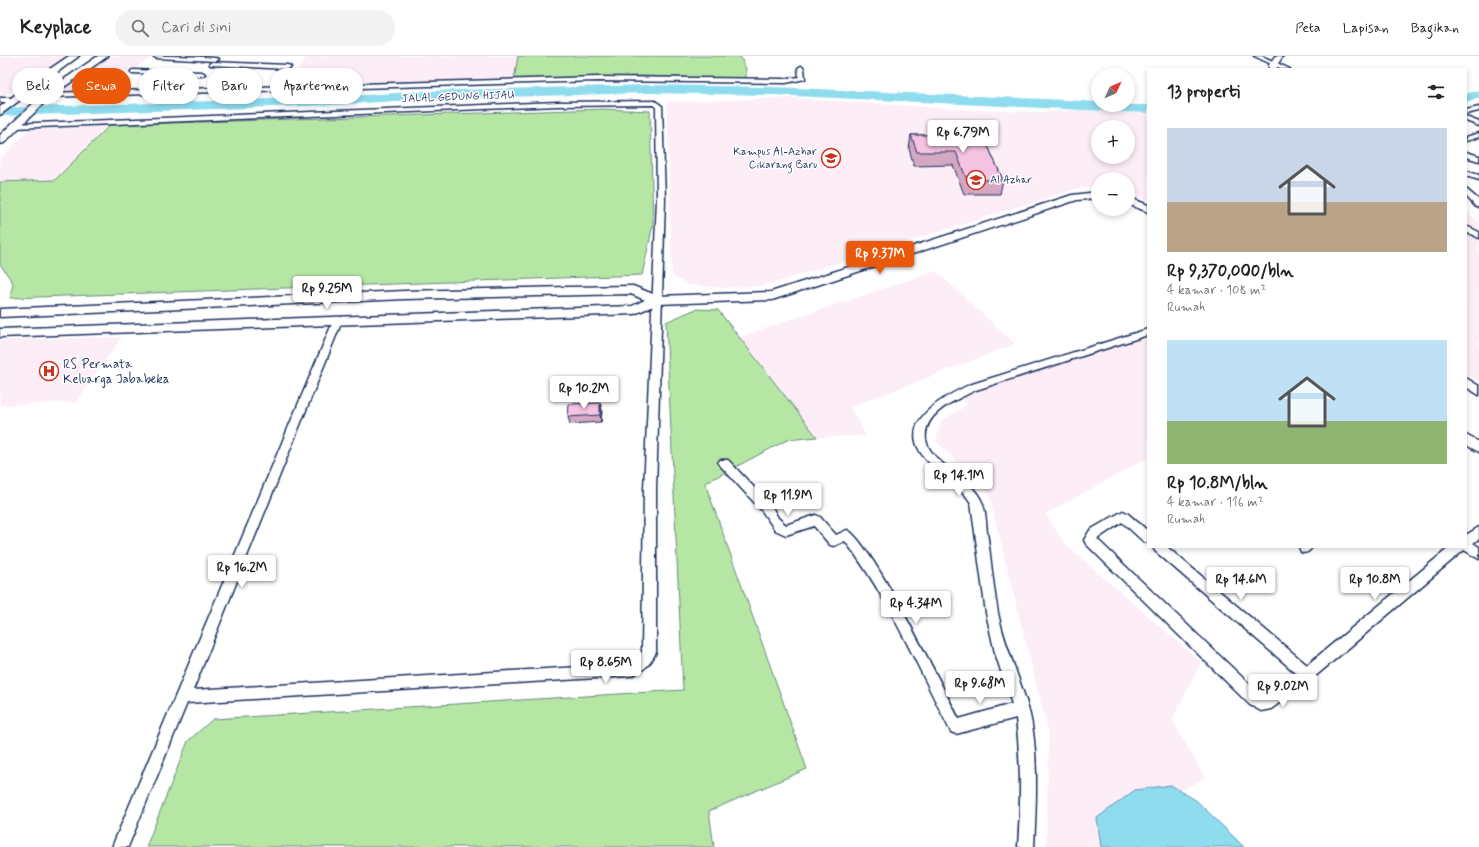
<!DOCTYPE html>
<html lang="id">
<meta charset="utf-8">
<style>
body{margin:0;font-family:Mynerve,sans-serif;background:#f2f2f2;color:#222;height:100vh;display:flex;flex-direction:column;font-size:15px;white-space:nowrap}
*{box-sizing:border-box;margin:0}
p{font-size:13px;color:#767676}
.icon{flex:none;width:22px;height:22px;fill:none;stroke:currentColor;stroke-width:2;stroke-linecap:round;stroke-linejoin:round}
.map{position:relative;flex:1;overflow:hidden}
.side{position:absolute;left:1147px;top:12px;width:320px;height:480px;display:flex;flex-direction:column;background:#fff;border-radius:0px;box-shadow:0 2px 6px #0003}
.side>*{flex:none}
.top-card{position:absolute;left:12px;top:12px;width:380px;height:36px;display:flex;gap:8px}
.needle{width:26px;rotate:46deg}
.controls{position:absolute;left:1091px;top:12px;display:grid;gap:8px}
.controls a{display:grid;place-items:center;width:44px;height:44px;border-radius:50%;background:#fff;box-shadow:0 2px 6px #0003;font-size:20px}
.price{position:absolute;translate:-50% -34px;padding:0 9px;border-radius:4px;background:#fff;color:#222;font-size:13px;line-height:26px;filter:drop-shadow(0 1px 2px #0008)}
.price::after{content:'';position:absolute;left:50%;top:24px;width:12px;height:9px;margin-left:-6px;background:inherit;clip-path:polygon(0 0,100% 0,50% 100%)}
.price.on{background:#ea580c;color:#fff}
ul{padding:0;list-style:none}
li{display:grid;align-content:center;gap:8px;height:212px;padding:0 20px}
li span{display:grid;place-items:center;height:124px;border-radius:0px;color:#555}
li>.icon{margin-inline-start:auto}
span .icon{width:72px;height:72px;fill:#fffc;stroke-width:1}
li b{font-size:17px}
h2{display:flex;justify-content:space-between;align-items:center;height:48px;padding:0 20px;font-size:17px}
.chip{padding:0 14px;border-radius:18px;background:#fff;box-shadow:0 2px 6px #0003;font-size:14px;line-height:36px}
.chip.on{background:#ea580c;color:#fff}
header{display:flex;align-items:center;gap:24px;box-sizing:border-box;height:56px;padding:0 20px;background:#fff;border-bottom:1px solid #e0e0e0}
header strong{font-size:19px}
nav{display:flex;gap:22px;margin-inline-start:auto;font-size:14px}
.search{width:280px;height:36px;background:#f2f2f2;display:flex;align-items:center;gap:10px;box-sizing:border-box;padding:0 14px;border-radius:22px;color:#767676;font-size:15px}
.map>svg:first-child{display:block}
</style>
<header>
<strong>Keyplace</strong>
<div class="search"><svg class="icon" aria-label="search" viewBox="0 0 24 24"><circle cx="10" cy="10" r="6"/><path d="M15 15l6 6"/></svg>Cari di sini</div>
<nav><a>Peta</a><a>Lapisan</a><a>Bagikan</a></nav>
</header>
<div class="map">
<svg width="1479" height="791" viewBox="0 0 1479 791">
<rect width="100%" height="100%" fill="#fff"/>
<filter id="ink" filterUnits="userSpaceOnUse"><feTurbulence type="fractalNoise" baseFrequency=".025" numOctaves="2"/><feDisplacementMap in="SourceGraphic" scale="8" xChannelSelector="R" yChannelSelector="G"/><feConvolveMatrix kernelMatrix="1 2 1 2 8 2 1 2 1" color-interpolation-filters="sRGB"/></filter>
<g filter="url(#ink)">
<path fill="#fcedf6" fill-rule="evenodd" d="M 0,0 L 71,0 L 0,42 Z
M 112,0 L 153,0 L 98,39 L 62,36 L 61,33 Z
M 307,0 L 518,0 L 514,24 L 287,33 Z
M 788,42 L 969,54 L 1034,56 L 1081,54 L 1148,57 L 1148,145 L 1128,135 L 1128,123 L 1098,123 L 1098,130 L 1076,133 L 767,229 L 723,232 L 687,229 L 672,219 L 667,46 ZM 1098,71 L 1128,71 L 1128,101 L 1098,101 Z
M 110,69 L 55,124 L 0,126 L 0,103 L 29,74 Z
M 1466,155 L 1479,167 L 1479,326 L 1466,318 Z
M 936,215 L 1015,288 L 850,351 L 866,380 L 817,381 L 739,281 Z
M 1148,274 L 1148,402 L 1045,458 L 1066,489 L 1201,606 L 1172,664 L 1205,722 L 1101,777 L 1111,791 L 1046,791 L 1049,679 L 988,435 L 936,385 L 941,365 L 967,349 L 957,334 Z
M 122,281 L 76,346 L 0,349 L 0,284 Z"/>
<path fill="#b6e6a4" stroke="#688a81" d="M 518,0 L 740,0 L 746,13 L 746,23 L 642,20 L 514,24 Z
M 604,53 L 650,55 L 653,169 L 642,219 L 10,242 L 13,227 L 0,208 L 0,126 L 55,124 L 110,69 Z
M 696,253 L 718,254 L 817,381 L 787,384 L 705,427 L 807,713 L 709,755 L 714,791 L 146,791 L 188,685 L 213,663 L 683,634 L 666,266 Z"/>
<path fill="#8fdcef" stroke="#6197b5" d="M 1171,729 L 1197,745 L 1244,791 L 1101,791 L 1097,762 L 1135,734 Z"/>
<g fill="none" stroke-linecap="round" stroke-linejoin="round">
<path fill="#8fdcef" fill-rule="evenodd" d="M 647,29 L 773,31 L 1066,44 L 1098,46 L 1098,49 L 1148,49 L 1148,57 L 773,39 L 647,37 L 427,43 L 333,49 L 0,60 L 0,52 L 333,41 L 427,35 Z
M 1479,34 L 1479,42 L 1466,46 L 1466,38 Z"/>
<defs>
<path id="street" d="M 153,0 C 165,0 211,0 219,3 L 216,5 L 156,2 Z
M 1254,0 L 1262,0 L 1290,13 L 1282,13 Z
M 212,6 L 288,9 L 291,11 L 288,13 L 210,9 L 210,7 Z
M 801,10 L 804,12 L 805,23 L 786,27 L 598,25 L 47,41 L 44,39 L 47,37 L 598,21 L 786,23 L 799,21 L 798,12 Z
M 133,14 L 202,16 L 205,18 L 202,20 L 131,17 L 131,15 Z
M 0,42 L 13,42 L 16,44 L 13,46 L 0,46 Z
M 655,45 L 662,50 L 665,143 L 656,433 L 656,596 C 650,609 644,615 630,620 L 187,647 L 128,791 L 112,791 L 334,263 L 340,263 L 342,265 L 193,634 L 630,608 L 637,603 L 642,596 L 644,433 L 657,143 L 656,51 L 653,49 L 558,50 L 14,72 L 11,72 L 11,68 L 558,46 Z
M 1479,51 L 1479,55 L 1466,58 L 1466,54 Z
M 1466,61 L 1479,66 L 1479,70 L 1466,65 Z
M 1479,77 L 1479,81 L 1466,85 L 1466,81 Z
M 1466,96 L 1479,100 L 1479,105 L 1466,101 Z
M 1466,115 L 1479,119 L 1479,124 L 1466,120 Z
M 1466,133 L 1479,144 L 1479,151 L 1476,151 L 1466,140 Z
M 1466,170 L 1479,176 L 1479,182 L 1466,176 Z
M 1148,273 L 1148,279 L 976,334 C 956,344 922,357 926,384 C 931,409 972,421 982,446 C 986,455 986,467 987,476 C 991,503 993,530 998,557 C 1005,591 1020,622 1029,655 C 1039,693 1036,752 1034,791 L 1018,791 C 1021,748 1021,705 1016,662 L 956,678 L 951,676 C 919,614 888,540 845,485 L 834,490 L 830,489 L 814,470 L 786,479 L 775,474 L 762,455 L 718,407 L 720,404 L 728,404 L 771,449 L 778,462 L 786,469 L 816,459 L 820,461 L 836,479 L 847,474 C 869,482 944,634 959,663 L 1012,648 L 995,597 L 986,557 L 971,447 C 963,433 948,424 936,413 C 889,374 931,347 969,329 Z
M 1466,322 L 1479,330 L 1479,339 L 1466,331 Z
M 1466,379 L 1479,386 L 1479,396 L 1466,389 Z
M 1123,455 L 1127,457 L 1148,475 L 1148,487 L 1144,486 L 1122,466 L 1097,483 L 1263,641 L 1297,618 L 1155,495 L 1153,491 L 1167,491 L 1307,609 L 1450,491 L 1466,491 L 1466,479 L 1479,471 L 1479,483 L 1473,487 L 1479,491 L 1479,503 L 1464,494 L 1312,623 L 1271,653 L 1261,655 L 1250,649 L 1086,488 L 1084,484 L 1090,474 Z
M 1299,491 L 1312,491 C 1309,496 1306,498 1301,496 Z"/>
<path id="secondary" d="M 69,0 L 79,0 L 0,59 L 0,51 L 32,25 Z
M 98,0 L 108,0 L 50,41 L 4,87 L 0,88 L 0,79 L 44,37 Z
M 1275,0 L 1283,0 L 1277,9 L 1277,13 L 1269,13 L 1269,9 Z
M 1098,136 L 1098,142 L 1077,144 L 772,244 L 658,248 L 634,258 L 0,281 L 0,273 L 632,250 L 645,244 L 631,238 L 405,243 L 0,261 L 0,253 L 405,235 L 568,231 L 633,230 L 658,240 L 771,236 L 1072,139 Z
M 1128,141 L 1148,149 L 1148,156 L 1128,148 Z"/>
</defs>
<use href="#street" stroke="#1b2f5e" stroke-width="3"/>
<use href="#secondary" stroke="#1b2f5e" stroke-width="3"/>
<use href="#street" fill="#fff" fill-rule="evenodd"/>
<use href="#secondary" fill="#fff" fill-rule="evenodd"/>
</g>
<path fill="#d4a8c2" stroke="#1b2f5e" d="M 911,79 L 983,79 L 1003,124 L 1000,138 L 964,138 L 953,109 L 914,110 L 909,93 Z
M 600,347 L 602,354 L 601,366 L 570,368 L 568,361 Z"/>
<path fill="#ac889e" stroke="#1b2f5e" d="M 600,347 L 602,354 L 601,366 L 600,359 Z"/>
<path fill="#f6c3e2" stroke="#1b2f5e" d="M 911,79 L 983,79 L 1003,124 L 967,124 L 956,96 L 917,96 Z
M 600,347 L 600,359 L 568,361 L 569,348 Z"/>
</g>
<defs>
<symbol id="school-ring" viewBox="-11 -11 22 22"><circle r="9.5" fill="#fff" stroke="#c8321e" stroke-width="1.5"/><path d="M0-5L7-2L0 1L-7-2ZM-4 1L0 2.5L4 1V4Q0 6-4 4Z" fill="#c8321e"/></symbol>
<symbol id="hospital-ring" viewBox="-11 -11 22 22"><circle r="9.5" fill="#fff" stroke="#c8321e" stroke-width="1.5"/><path d="M-5-5h3v3.5h4V-5h3V5h-3V1.5h-4V5h-3Z" fill="#c8321e"/></symbol>
</defs>
<g fill-rule="evenodd">
<use href="#school-ring" x="820" y="91" width="22" height="22"/>
<use href="#school-ring" x="965" y="113" width="22" height="22"/>
<use href="#hospital-ring" x="38" y="304" width="22" height="22"/>
</g>
<g text-anchor="middle" dominant-baseline="central" stroke-width="3" stroke-linejoin="round" paint-order="stroke">
<g font-size="11" fill="#1b2f5e" stroke="#fff">
<text transform="translate(458 41) rotate(-2)">JALAL GEDUNG HIJAU</text>
</g>
<g font-size="11" fill="#1b2f5e" stroke="#fff" text-anchor="end">
<text x="817" y="96">Kampus Al-Azhar<tspan x="817" dy="13">Cikarang Baru</tspan></text>
<text x="990" y="124" text-anchor="start">Al Azhar</text>
</g>
<g font-size="13" fill="#1b2f5e" stroke="#fff" text-anchor="start">
<text x="63" y="308">RS Permata<tspan x="63" dy="15">Keluarga Jababeka</tspan></text>
</g>
</g>
</svg>
<div class="controls">
<a><svg class="needle" viewBox="-14 -14 28 28"><path d="M0-13l5 13h-10z" fill="#e53935"/><path d="M0 13l5-13h-10z" fill="#767676"/></svg></a>
<a>+</a>
<a>−</a>
</div>
<b class="price" style="left:963px;top:98px">Rp 6.79M</b>
<b class="price on" style="left:880px;top:219px">Rp 9.37M</b>
<b class="price" style="left:327px;top:254px">Rp 9.25M</b>
<b class="price" style="left:584px;top:354px">Rp 10.2M</b>
<b class="price" style="left:959px;top:441px">Rp 14.1M</b>
<b class="price" style="left:788px;top:461px">Rp 11.9M</b>
<b class="price" style="left:242px;top:533px">Rp 16.2M</b>
<b class="price" style="left:1241px;top:545px">Rp 14.6M</b>
<b class="price" style="left:1375px;top:545px">Rp 10.8M</b>
<b class="price" style="left:916px;top:569px">Rp 4.34M</b>
<b class="price" style="left:606px;top:628px">Rp 8.65M</b>
<b class="price" style="left:980px;top:649px">Rp 9.68M</b>
<b class="price" style="left:1283px;top:652px">Rp 9.02M</b>
<div class="top-card">
<a class="chip">Beli</a>
<a class="chip on">Sewa</a>
<a class="chip">Filter</a>
<a class="chip">Baru</a>
<a class="chip">Apartemen</a>
</div>
<section class="side">
<h2>13 properti<svg class="icon" aria-label="filters" viewBox="0 0 24 24"><path d="M4 7h16M4 17h16"/><circle cx="9" cy="7" r="2"/><circle cx="15" cy="17" r="2"/></svg></h2>
<ul>
<li><span style="background:linear-gradient(#c9d6e8 60%,#b9a48a 0)"><svg class="icon" aria-label="home" viewBox="0 0 24 24"><path d="M3 11l9-7 9 7M6 9v11h12V9"/></svg></span><div><b>Rp 9,370,000/bln</b><p>4 kamar · 108 m²</p><p>Rumah</p></div></li>
<li><span style="background:linear-gradient(#bfe0f5 65%,#8fb573 0)"><svg class="icon" aria-label="home" viewBox="0 0 24 24"><path d="M3 11l9-7 9 7M6 9v11h12V9"/></svg></span><div><b>Rp 10.8M/bln</b><p>4 kamar · 116 m²</p><p>Rumah</p></div></li>
</ul>
</section>
</div>
